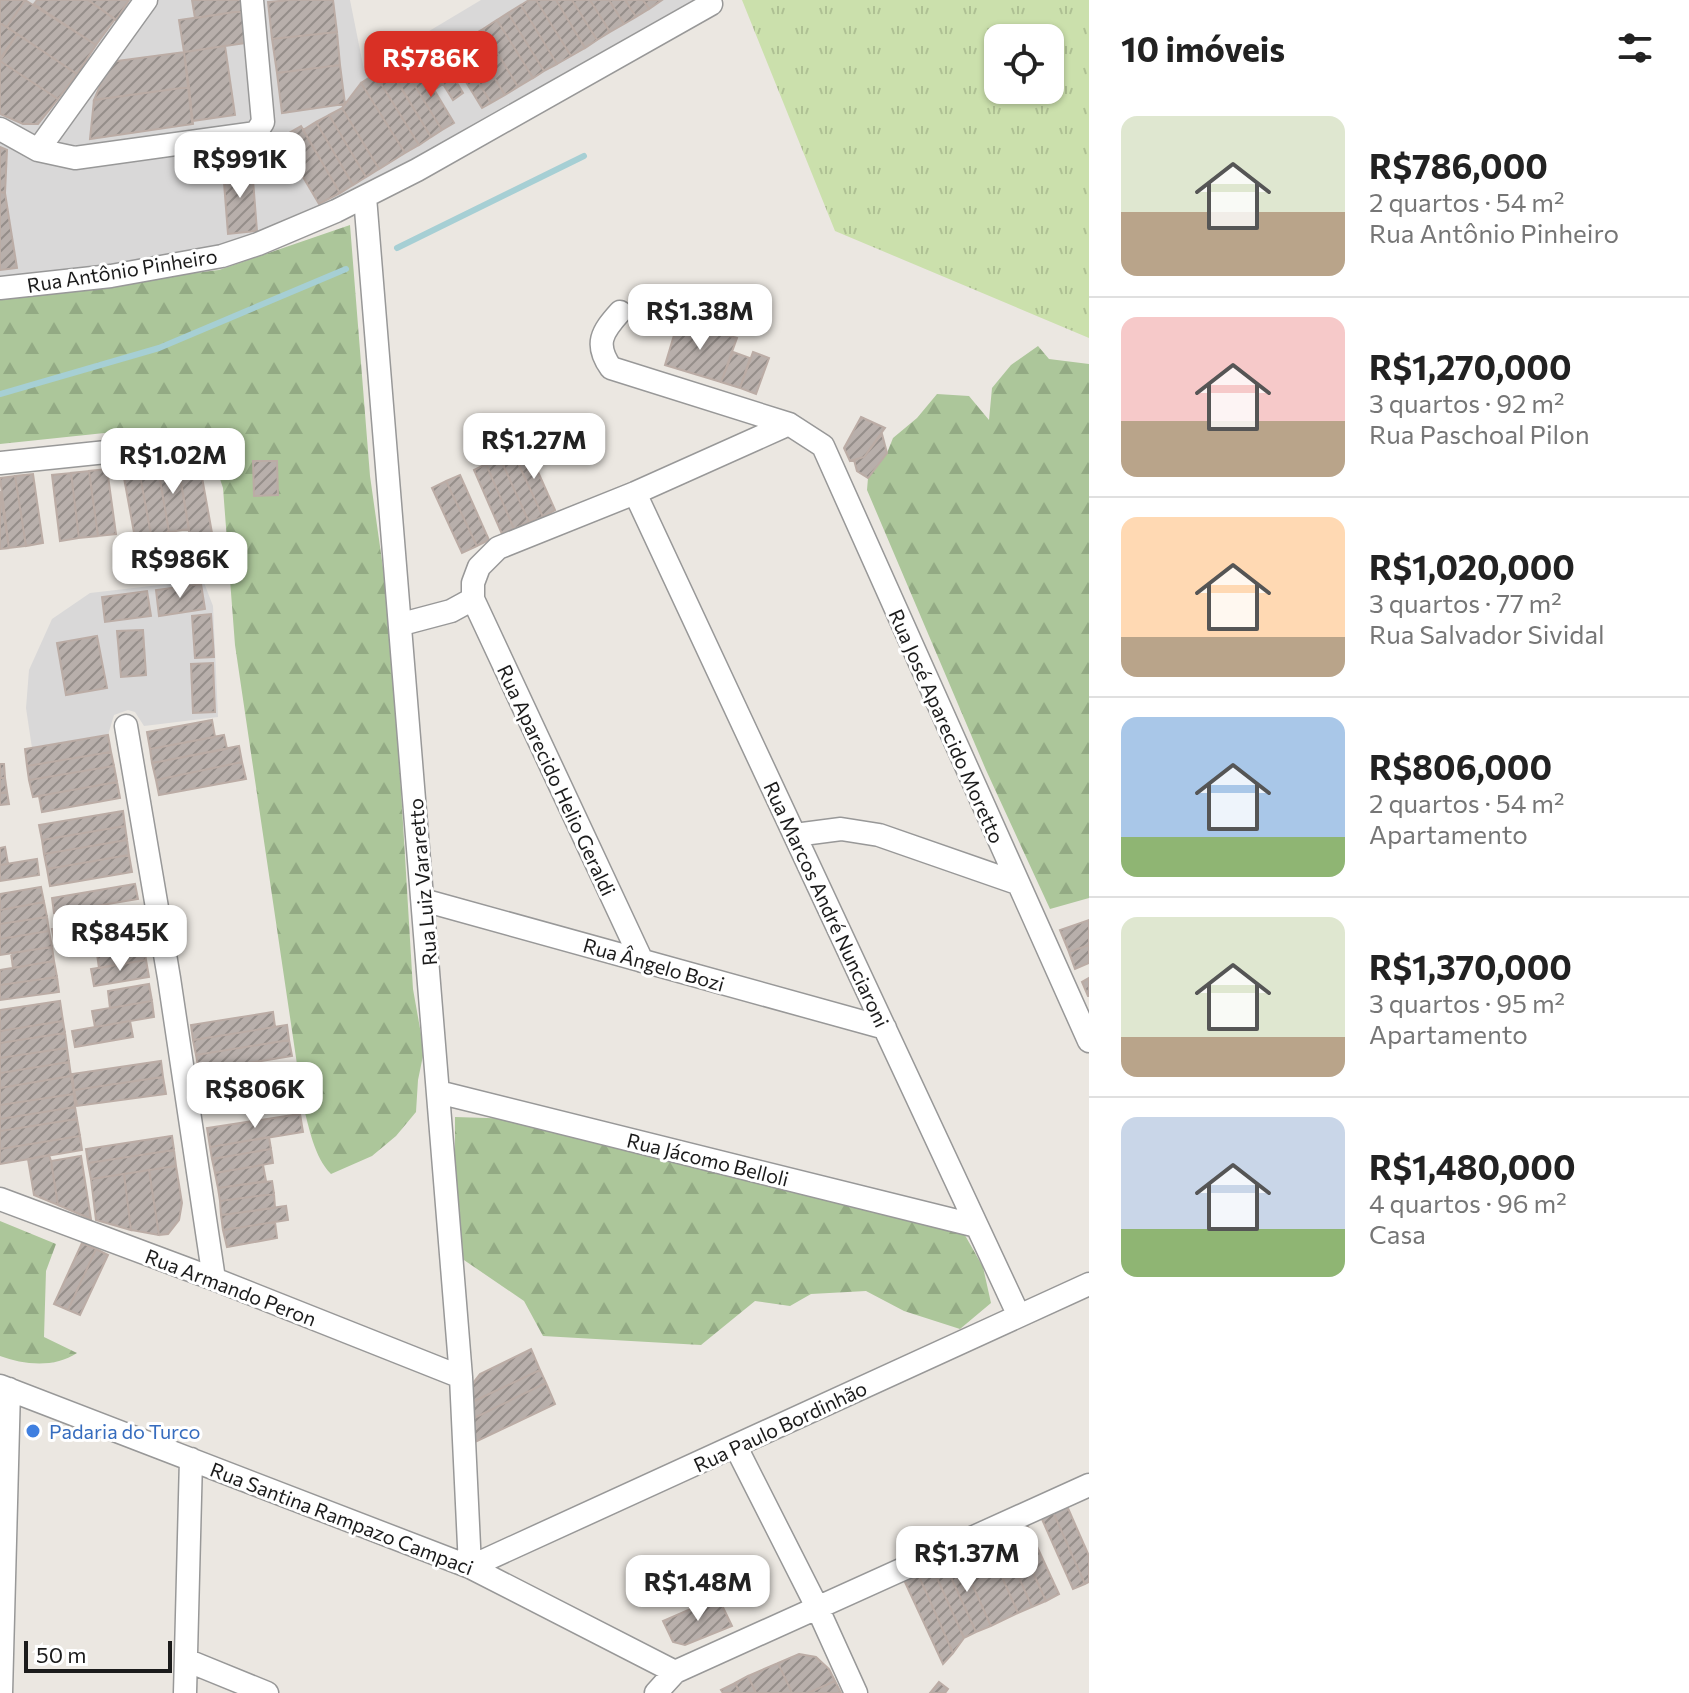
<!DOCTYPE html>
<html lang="pt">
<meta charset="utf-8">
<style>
body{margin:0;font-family:Commissioner,sans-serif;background:#f2f2f2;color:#222;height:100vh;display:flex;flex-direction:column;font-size:30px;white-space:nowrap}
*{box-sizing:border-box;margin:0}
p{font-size:26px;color:#767676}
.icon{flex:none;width:44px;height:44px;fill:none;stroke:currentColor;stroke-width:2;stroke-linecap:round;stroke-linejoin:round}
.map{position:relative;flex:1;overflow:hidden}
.drawer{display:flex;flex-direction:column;background:#fff;width:600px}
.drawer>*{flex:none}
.controls{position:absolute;left:984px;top:24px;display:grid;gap:16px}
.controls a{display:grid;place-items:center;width:80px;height:80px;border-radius:16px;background:#fff;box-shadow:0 2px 6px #0004;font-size:40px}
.scale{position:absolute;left:24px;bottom:20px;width:148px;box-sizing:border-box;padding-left:8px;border:4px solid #1b1b1b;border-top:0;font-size:22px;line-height:28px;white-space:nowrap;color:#1b1b1b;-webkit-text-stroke:6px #fff;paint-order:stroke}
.price{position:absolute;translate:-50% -68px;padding:0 18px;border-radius:16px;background:#fff;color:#222;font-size:26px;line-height:52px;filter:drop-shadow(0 2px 4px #0008)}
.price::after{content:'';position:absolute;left:50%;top:48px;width:24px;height:18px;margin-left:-12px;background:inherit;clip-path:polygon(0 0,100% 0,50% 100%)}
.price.active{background:#d93025;color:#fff}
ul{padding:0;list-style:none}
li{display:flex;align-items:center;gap:24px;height:200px;padding:0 32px}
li+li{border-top:2px solid #e0e0e0}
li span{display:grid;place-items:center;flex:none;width:224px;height:160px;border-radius:16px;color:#555}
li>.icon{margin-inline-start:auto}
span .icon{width:96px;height:96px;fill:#fffc;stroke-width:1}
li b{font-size:34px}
h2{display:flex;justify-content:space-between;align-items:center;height:96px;padding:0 32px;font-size:34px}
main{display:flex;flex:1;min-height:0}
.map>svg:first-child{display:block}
</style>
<main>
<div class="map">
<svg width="1089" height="1693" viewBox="0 0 1089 1693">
<defs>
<pattern id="grass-tufts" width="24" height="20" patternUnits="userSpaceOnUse" patternTransform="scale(2)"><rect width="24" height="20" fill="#cbe0ac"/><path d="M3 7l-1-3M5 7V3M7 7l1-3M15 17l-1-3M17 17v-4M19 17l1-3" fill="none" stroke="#aec093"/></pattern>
<pattern id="forest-firs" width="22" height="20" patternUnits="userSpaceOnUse" patternTransform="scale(2)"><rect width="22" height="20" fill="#acc69a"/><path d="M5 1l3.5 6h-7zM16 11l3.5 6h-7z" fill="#93aa84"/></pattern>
<pattern id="building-hatch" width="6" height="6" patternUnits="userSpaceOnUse" patternTransform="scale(2)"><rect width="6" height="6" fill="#b8afab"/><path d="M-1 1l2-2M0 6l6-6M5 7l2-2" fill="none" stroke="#958e8a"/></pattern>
</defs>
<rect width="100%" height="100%" fill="#ebe7e1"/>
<path fill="#d9d8d8" d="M 0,0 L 350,0 L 364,70 L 481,0 L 710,0 L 414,169 L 234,248 L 0,280 Z
M 203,580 L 213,606 L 218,717 L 144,726 L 135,712 L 128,710 L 114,715 L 108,735 L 32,748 L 26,708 L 29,670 L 52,619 L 90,593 Z"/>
<path fill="url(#grass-tufts)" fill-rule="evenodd" d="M 742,0 L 1089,0 L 1089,338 L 835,231 ZM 998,38 L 1050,38 L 1050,90 L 998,90 Z"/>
<path fill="url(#forest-firs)" d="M 350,225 L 370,476 L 391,624 L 413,989 L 424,1051 L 418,1080 L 416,1112 L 396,1136 L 372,1156 L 331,1174 C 314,1157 309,1127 303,1105 L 235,645 L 223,488 L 213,458 L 197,433 L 152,428 L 0,444 L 0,296 L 219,270 Z
M 1038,346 L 1049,359 L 1089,364 L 1089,898 L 1050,909 L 986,770 L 867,490 L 868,478 L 887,453 L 893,438 L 917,418 L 937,394 L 969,396 L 989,420 L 992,388 L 1011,365 Z
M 455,1117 L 522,1119 L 962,1230 L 983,1267 L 991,1303 L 960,1329 L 904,1311 L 866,1291 L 811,1294 L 790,1306 L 755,1301 L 701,1345 L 543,1336 L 524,1301 L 461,1258 L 455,1217 Z
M 0,1221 L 56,1244 L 46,1271 L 44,1337 L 77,1353 C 55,1368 24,1365 0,1356 Z"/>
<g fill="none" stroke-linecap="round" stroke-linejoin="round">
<path stroke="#a6cfd4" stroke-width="6" d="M 397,248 L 584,156
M 0,394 L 159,348 L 346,269"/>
</g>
<path fill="url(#building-hatch)" stroke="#bbaca5" stroke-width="2" d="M 0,0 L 25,0 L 7,27 L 0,23 Z
M 25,0 L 96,45 L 77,74 L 7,27 Z
M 37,0 L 88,0 L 115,19 L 96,45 L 34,4 Z
M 88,0 L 129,0 L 116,20 Z
M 192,0 L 241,0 L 242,11 L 195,18 Z
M 290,0 L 333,0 L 337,32 L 272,39 L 268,2 Z
M 529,0 L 536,0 L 571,56 L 557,64 L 521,5 Z
M 536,0 L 556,0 L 585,48 L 571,56 Z
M 556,0 L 572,0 L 597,40 L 585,48 Z
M 572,0 L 590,0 L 610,32 L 597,40 Z
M 590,0 L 609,0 L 624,24 L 610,32 Z
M 609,0 L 625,0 L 636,17 L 624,24 Z
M 625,0 L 643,0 L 649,9 L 636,17 Z
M 643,0 L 662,0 L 649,9 Z
M 521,5 L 557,64 L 544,71 L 508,13 Z
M 242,11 L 246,43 L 184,52 L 179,20 Z
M 508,13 L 544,71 L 533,78 L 497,20 Z
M 497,20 L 533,78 L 518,87 L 483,29 Z
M 0,23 L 17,34 L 0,59 Z
M 483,29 L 518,87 L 505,95 L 469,37 Z
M 337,32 L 340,65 L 277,73 L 272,39 Z
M 17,34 L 77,74 L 58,99 L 0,61 Z
M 469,37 L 505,95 L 491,103 L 456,46 Z
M 225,46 L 235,115 L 192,121 L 184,52 Z
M 456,46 L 491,103 L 482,108 L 447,51 Z
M 184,52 L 189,87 L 94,100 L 110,62 Z
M 441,56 L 463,93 L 453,100 L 443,84 L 434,90 L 421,68 Z
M 0,61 L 58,99 L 38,124 L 23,124 L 0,114 Z
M 340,65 L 345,104 L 282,113 L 277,73 Z
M 388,67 L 431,137 L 419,145 L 375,74 Z
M 421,68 L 454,123 L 442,130 L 409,76 Z
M 375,74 L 419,145 L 405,153 L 361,83 Z
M 409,76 L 442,130 L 431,137 L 398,82 Z
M 361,83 L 405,153 L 379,169 L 342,108 Z
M 189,87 L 193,124 L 90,139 L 94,100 Z
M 342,108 L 379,169 L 366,177 L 329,115 Z
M 329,115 L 366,177 L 353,185 L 316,122 Z
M 316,122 L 353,185 L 340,193 L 303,130 Z
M 301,126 L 340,193 L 319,204 L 280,138 Z
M 0,147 L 7,150 L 5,193 L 0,192 Z
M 252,167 L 257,231 L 228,234 L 223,170 Z
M 0,192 L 5,193 L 17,268 L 0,270 Z
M 678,322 L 737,338 L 721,382 L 665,365 Z
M 733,352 L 750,358 L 740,388 L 721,382 Z
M 753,352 L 769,358 L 756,394 L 740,388 Z
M 861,417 L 885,428 L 864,457 L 850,461 L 844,448 Z
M 882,434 L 887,453 L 868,478 L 857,471 L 854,460 L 864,457 Z
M 526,445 L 555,510 L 543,517 L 513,452 Z
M 513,452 L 543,517 L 529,522 L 500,458 Z
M 198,455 L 212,533 L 190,537 L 177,459 Z
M 500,458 L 529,522 L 514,529 L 486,464 Z
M 177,459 L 189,529 L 169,532 L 157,462 Z
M 253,461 L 277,461 L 278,495 L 254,496 Z
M 157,462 L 169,532 L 151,535 L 138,464 Z
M 138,464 L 151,535 L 135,538 L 122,467 Z
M 486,464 L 514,529 L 502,534 L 474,470 Z
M 107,469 L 116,534 L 98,536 L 89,471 Z
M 89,471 L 98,536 L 79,538 L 71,473 Z
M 71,473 L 79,538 L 60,541 L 52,475 Z
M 33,474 L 43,543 L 26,546 L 15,476 Z
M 460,475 L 489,540 L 477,546 L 446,481 Z
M 15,476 L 26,546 L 9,548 L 0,478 Z
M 446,481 L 477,546 L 462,553 L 432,488 Z
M 0,491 L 9,548 L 0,549 Z
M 201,584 L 205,609 L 159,616 L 156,590 Z
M 147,591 L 151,616 L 105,622 L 102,597 Z
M 211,614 L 214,657 L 195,658 L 192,616 Z
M 143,630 L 146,675 L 121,677 L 117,631 Z
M 97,636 L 107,688 L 66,695 L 57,643 Z
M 213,663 L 215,712 L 193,713 L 191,664 Z
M 212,720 L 215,737 L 150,749 L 147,732 Z
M 108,735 L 111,752 L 27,766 L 25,749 Z
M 224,735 L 227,749 L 152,763 L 150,749 Z
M 239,746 L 242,762 L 156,780 L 152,763 Z
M 111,752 L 114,766 L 29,780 L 27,766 Z
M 242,762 L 246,779 L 159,795 L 156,780 Z
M 0,764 L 4,764 L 5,778 L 0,778 Z
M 114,766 L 117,782 L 33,797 L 29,780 Z
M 0,778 L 5,778 L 7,792 L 0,793 Z
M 117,782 L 120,798 L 42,812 L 39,796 Z
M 7,792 L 9,804 L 0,805 L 0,793 Z
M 123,811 L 125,826 L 42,840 L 39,825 Z
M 125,826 L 127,840 L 44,854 L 42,840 Z
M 127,840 L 129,855 L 47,869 L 44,854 Z
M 5,847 L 8,864 L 0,865 L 0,848 Z
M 129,855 L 132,872 L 50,886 L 47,869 Z
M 37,859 L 39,875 L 0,881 L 0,865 Z
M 135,884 L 138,899 L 54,913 L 52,898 Z
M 41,887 L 44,902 L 0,910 L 0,894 Z
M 44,902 L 47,917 L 0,924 L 0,910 Z
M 139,915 L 141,932 L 55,946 L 52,929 Z
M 47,917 L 49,931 L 0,939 L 0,924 Z
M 1089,920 L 1089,945 L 1069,952 L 1060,930 Z
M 49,931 L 52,947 L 0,955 L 0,939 Z
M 1089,945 L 1089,963 L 1075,969 L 1069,952 Z
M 144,946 L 146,960 L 99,968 L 97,954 Z
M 52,947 L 54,961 L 13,968 L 11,953 Z
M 146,960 L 149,977 L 94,986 L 91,969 Z
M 54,961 L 57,977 L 0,985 L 0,970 Z
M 57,977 L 59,992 L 0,1000 L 0,985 Z
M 1089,978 L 1089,996 L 1088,996 L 1082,982 Z
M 149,984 L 152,1001 L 110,1008 L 108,991 Z
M 60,1001 L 63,1021 L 0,1031 L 0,1010 Z
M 152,1001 L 154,1017 L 95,1027 L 92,1011 Z
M 273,1012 L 275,1027 L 193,1040 L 191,1025 Z
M 63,1021 L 65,1033 L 0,1043 L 0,1031 Z
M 130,1021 L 133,1037 L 75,1047 L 72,1031 Z
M 287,1025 L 289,1040 L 196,1055 L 193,1040 Z
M 65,1033 L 67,1048 L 0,1058 L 0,1043 Z
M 289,1040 L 292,1056 L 199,1071 L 196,1055 Z
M 67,1048 L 69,1062 L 0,1073 L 0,1058 Z
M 161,1061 L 163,1077 L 74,1090 L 72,1074 Z
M 69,1062 L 71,1076 L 0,1088 L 0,1073 Z
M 71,1076 L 74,1094 L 0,1105 L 0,1088 Z
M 163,1077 L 166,1094 L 77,1106 L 74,1090 Z
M 74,1094 L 75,1107 L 0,1119 L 0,1105 Z
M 75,1107 L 77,1119 L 0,1131 L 0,1119 Z
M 300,1114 L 303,1132 L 210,1147 L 207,1128 Z
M 77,1119 L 80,1136 L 0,1149 L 0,1131 Z
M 80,1136 L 82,1150 L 0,1164 L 0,1149 Z
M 172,1136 L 174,1150 L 88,1163 L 86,1149 Z
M 269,1137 L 271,1149 L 212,1159 L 210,1147 Z
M 271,1149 L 273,1163 L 215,1173 L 212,1159 Z
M 174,1150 L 176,1166 L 91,1179 L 88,1163 Z
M 49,1155 L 51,1161 L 58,1205 L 34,1195 L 28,1159 Z
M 81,1156 L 91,1219 L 58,1205 L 51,1161 Z
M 263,1165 L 266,1181 L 218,1188 L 215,1173 Z
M 176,1166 L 182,1203 L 179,1220 L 168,1234 L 159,1235 L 149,1170 Z
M 149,1170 L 159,1235 L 131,1230 L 124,1174 Z
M 124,1174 L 131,1230 L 96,1220 L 91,1179 Z
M 272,1181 L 274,1194 L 220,1201 L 218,1188 Z
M 274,1194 L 275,1208 L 221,1215 L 220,1201 Z
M 286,1206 L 288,1220 L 223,1230 L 221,1215 Z
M 275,1222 L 277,1238 L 227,1247 L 223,1230 Z
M 82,1243 L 96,1249 L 68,1310 L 54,1304 Z
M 96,1249 L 108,1255 L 80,1315 L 68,1310 Z
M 531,1349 L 540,1370 L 472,1402 L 473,1383 L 480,1374 Z
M 540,1370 L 546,1383 L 472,1419 L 472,1402 Z
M 546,1383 L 555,1404 L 473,1443 L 472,1419 Z
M 1067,1506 L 1089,1556 L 1089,1582 L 1085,1584 L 1053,1512 Z
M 1053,1512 L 1085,1584 L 1073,1589 L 1041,1517 Z
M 1027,1525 L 1059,1594 L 1046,1601 L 1014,1531 Z
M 1014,1531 L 1046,1601 L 1032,1607 L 1001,1537 Z
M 1001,1537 L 1032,1607 L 1018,1613 L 987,1543 Z
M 987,1543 L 1018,1613 L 991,1626 L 959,1555 Z
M 959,1555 L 991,1626 L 976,1632 L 944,1562 Z
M 944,1562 L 976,1632 L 964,1638 L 932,1567 Z
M 932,1567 L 964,1638 L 953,1653 L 918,1574 Z
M 918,1574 L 953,1653 L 943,1664 L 904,1580 Z
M 718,1597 L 732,1626 L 685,1645 L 673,1642 L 663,1621 Z
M 799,1654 L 816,1657 L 829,1669 L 835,1681 L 808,1693 L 792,1693 L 778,1663 Z
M 778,1663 L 792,1693 L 756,1693 L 748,1676 Z
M 748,1676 L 756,1693 L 740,1693 L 735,1683 Z
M 835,1681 L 841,1693 L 808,1693 Z
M 939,1682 L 948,1689 L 945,1693 L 930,1693 Z
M 735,1683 L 740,1693 L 723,1693 L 721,1690 Z"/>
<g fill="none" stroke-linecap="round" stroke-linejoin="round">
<defs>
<path id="street" d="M 0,129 L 38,150 L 75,158 L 256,133 L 263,122 L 252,0
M 38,150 L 146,0
M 365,197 L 461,1377 L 470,1567
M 0,288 L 111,276 L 222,256 L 258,244 L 336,211 L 417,170 L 711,4
M 620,312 C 602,332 594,344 611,368 L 789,424 L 823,446 L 1089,1041
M 0,463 L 193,443
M 635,493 L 1019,1316
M 473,599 L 642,961
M 402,624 L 451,611 L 473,599 L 473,583 L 479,567 L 498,548 L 635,493 L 789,424
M 126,726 L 169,978 L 214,1279
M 795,835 L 841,829 L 879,835 L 1017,883
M 423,900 L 885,1028
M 438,1092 L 977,1226
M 0,1199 L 214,1279 L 461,1377
M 0,1386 L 470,1567 L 675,1672
M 736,1447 L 817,1607 L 856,1693
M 470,1567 L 1089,1284
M 186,1660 L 267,1693
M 1,1693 L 9,1389
M 185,1693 L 191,1459
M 656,1693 L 675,1672 L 1089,1485"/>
</defs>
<use href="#street" stroke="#989898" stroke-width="25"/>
<use href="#street" stroke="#fff" stroke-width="22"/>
</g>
<circle fill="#3f7fe0" stroke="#fff" stroke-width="3" cx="33" cy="1431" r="8"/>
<g text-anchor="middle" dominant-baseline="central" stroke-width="6" stroke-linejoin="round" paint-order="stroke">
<g font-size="20" fill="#1b1b1b" stroke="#fff">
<text transform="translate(122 270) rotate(-9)">Rua Antônio Pinheiro</text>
<text transform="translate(947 726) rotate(66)">Rua José Aparecido Moretto</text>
<text transform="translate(557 780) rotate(65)">Rua Aparecido Helio Geraldi</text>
<text transform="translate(422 882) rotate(-95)">Rua Luiz Vararetto</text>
<text transform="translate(827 904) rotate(65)">Rua Marcos André Nunciaroni</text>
<text transform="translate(654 964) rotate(16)">Rua Ângelo Bozi</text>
<text transform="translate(708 1159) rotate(14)">Rua Jácomo Belloli</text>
<text transform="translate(231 1287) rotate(21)">Rua Armando Peron</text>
<text transform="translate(780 1426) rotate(-25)">Rua Paulo Bordinhão</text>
<text transform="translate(342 1518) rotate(21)">Rua Santina Rampazo Campaci</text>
</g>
<g font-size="20" fill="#366cbe" stroke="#fff" text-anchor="start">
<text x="49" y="1431">Padaria do Turco</text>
</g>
</g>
</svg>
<div class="controls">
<a><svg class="icon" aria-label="locate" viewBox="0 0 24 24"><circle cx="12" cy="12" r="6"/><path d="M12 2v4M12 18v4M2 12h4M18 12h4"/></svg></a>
</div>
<div class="scale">50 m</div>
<b class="price active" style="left:431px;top:99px">R$786K</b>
<b class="price" style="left:240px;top:200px">R$991K</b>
<b class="price" style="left:700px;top:352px">R$1.38M</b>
<b class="price" style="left:534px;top:481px">R$1.27M</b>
<b class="price" style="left:173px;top:496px">R$1.02M</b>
<b class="price" style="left:180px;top:600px">R$986K</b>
<b class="price" style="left:120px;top:973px">R$845K</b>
<b class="price" style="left:255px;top:1130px">R$806K</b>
<b class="price" style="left:967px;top:1594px">R$1.37M</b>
<b class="price" style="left:698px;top:1623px">R$1.48M</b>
</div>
<section class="drawer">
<h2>10 imóveis<svg class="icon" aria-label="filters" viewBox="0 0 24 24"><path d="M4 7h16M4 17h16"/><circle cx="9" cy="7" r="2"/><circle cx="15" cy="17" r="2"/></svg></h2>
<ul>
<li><span style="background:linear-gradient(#dfe7d0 60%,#b9a48a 0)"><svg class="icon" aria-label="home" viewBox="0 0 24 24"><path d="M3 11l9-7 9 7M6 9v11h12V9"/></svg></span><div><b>R$786,000</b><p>2 quartos · 54 m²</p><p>Rua Antônio Pinheiro</p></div></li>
<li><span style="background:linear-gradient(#f6c9c9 65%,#b9a48a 0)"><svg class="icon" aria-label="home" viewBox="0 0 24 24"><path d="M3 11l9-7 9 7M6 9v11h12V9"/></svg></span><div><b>R$1,270,000</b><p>3 quartos · 92 m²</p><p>Rua Paschoal Pilon</p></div></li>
<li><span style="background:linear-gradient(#ffd9b3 75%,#b9a48a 0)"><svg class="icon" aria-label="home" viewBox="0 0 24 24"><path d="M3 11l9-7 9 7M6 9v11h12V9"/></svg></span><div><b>R$1,020,000</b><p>3 quartos · 77 m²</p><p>Rua Salvador Sividal</p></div></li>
<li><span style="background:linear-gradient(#a9c7e8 75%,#8fb573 0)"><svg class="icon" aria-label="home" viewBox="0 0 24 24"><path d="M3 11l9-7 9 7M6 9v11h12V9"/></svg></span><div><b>R$806,000</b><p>2 quartos · 54 m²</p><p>Apartamento</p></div></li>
<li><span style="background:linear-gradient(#dfe7d0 75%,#b9a48a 0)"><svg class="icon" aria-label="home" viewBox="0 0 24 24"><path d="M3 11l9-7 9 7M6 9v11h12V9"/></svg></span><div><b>R$1,370,000</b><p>3 quartos · 95 m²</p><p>Apartamento</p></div></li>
<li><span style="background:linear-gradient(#c9d6e8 70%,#8fb573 0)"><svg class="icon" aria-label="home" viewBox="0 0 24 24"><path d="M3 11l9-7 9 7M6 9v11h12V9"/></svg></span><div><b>R$1,480,000</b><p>4 quartos · 96 m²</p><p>Casa</p></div></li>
</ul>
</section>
</main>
